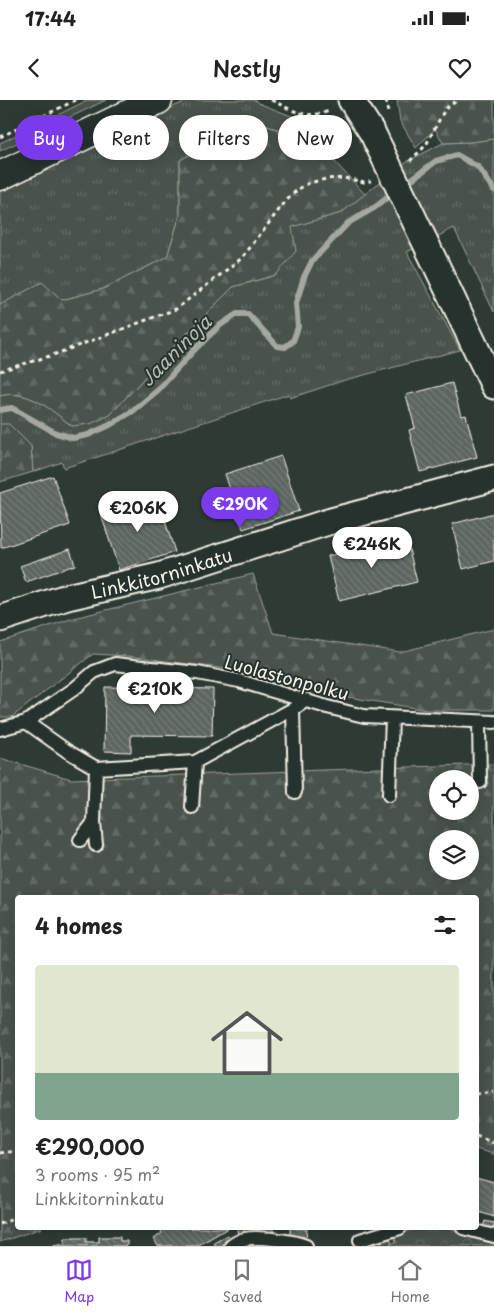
<!DOCTYPE html>
<meta charset="utf-8">
<style>
body{margin:0;font-family:"Playpen Sans",sans-serif;background:#f2f2f2;color:#222;height:100vh;display:flex;flex-direction:column;font-size:19px;white-space:nowrap}
*{box-sizing:border-box;margin:0}
p{font-size:16px;color:#767676}
.icon{flex:none;width:28px;height:28px;fill:none;stroke:currentColor;stroke-width:2;stroke-linecap:round;stroke-linejoin:round}
.map{position:relative;flex:1;overflow:hidden}
.details{position:absolute;left:15px;top:795px;width:464px;height:335px;display:flex;flex-direction:column;background:#fff;border-radius:5px;box-shadow:0 2px 12px #0003}
.details>*{flex:none}
.top-card{position:absolute;left:15px;top:15px;width:465px;height:45px;display:flex;gap:10px}
.buttons{position:absolute;left:429px;top:670px;display:grid;gap:10px}
.buttons a{display:grid;place-items:center;width:50px;height:50px;border-radius:50%;background:#fff;box-shadow:0 2px 12px #0003;font-size:25px}
.price{position:absolute;translate:-50% -42px;padding:0 11px;border-radius:18px;background:#fff;color:#222;font-size:16px;line-height:32px;filter:drop-shadow(0 1px 2px #0008)}
.price::after{content:'';position:absolute;left:50%;top:30px;width:15px;height:11px;margin-left:-8px;background:inherit;clip-path:polygon(0 0,100% 0,50% 100%)}
.price.on{background:#7c3aed;color:#fff}
ul{padding:0;list-style:none}
li{display:grid;align-content:center;gap:10px;height:265px;padding:0 20px}
li span{display:grid;place-items:center;height:155px;border-radius:5px;color:#555}
li>.icon{margin-inline-start:auto}
span .icon{width:90px;height:90px;fill:#fffc;stroke-width:1}
li b{font-size:21px}
h2{display:flex;justify-content:space-between;align-items:center;height:60px;padding:0 20px;font-size:21px}
.chip{padding:0 18px;border-radius:22px;background:#fff;box-shadow:0 2px 12px #0003;font-size:18px;line-height:45px}
.chip.on{background:#7c3aed;color:#fff}
.status{display:flex;justify-content:space-between;align-items:center;height:35px;padding:0 25px;background:#fff;direction:ltr}
.status svg{height:14px;fill:currentColor}
header{display:flex;justify-content:space-between;align-items:center;height:65px;padding:0 20px;background:#fff;font-size:22px;font-weight:600}
.dock{display:flex;justify-content:space-around;align-items:center;height:70px;border-top:1px solid #e0e0e0;background:#fff;font-size:14px;color:#767676}
.dock a{display:grid;justify-items:center;gap:2px}
.dock .on{color:#7c3aed}
.map>svg:first-child{display:block}
</style>
<div class="status"><b>17:44</b><svg viewBox="0 0 49 12"><path d="M0 12V9h3v3zM5 12V6h3v6zM10 12V3h3v9zM15 12V0h3v12zM26 1h20v11H26zM47 4h2v5h-2z"/></svg></div>
<header><svg class="icon" aria-label="back" viewBox="0 0 24 24"><path d="M15 5l-7 7 7 7"/></svg>Nestly<svg class="icon" aria-label="heart" viewBox="0 0 24 24"><path d="M12 20l-8-8c-3-5 5-10 8-4 3-6 11-1 8 4z"/></svg></header>
<div class="map">
<svg width="494" height="1146" viewBox="0 0 494 1146">
<defs>
<pattern id="grass-tufts" width="24" height="20" patternUnits="userSpaceOnUse" patternTransform="scale(1.25)"><rect width="24" height="20" fill="#48524c"/><path d="M3 7l-1-3M5 7V3M7 7l1-3M15 17l-1-3M17 17v-4M19 17l1-3" fill="none" stroke="#636b66"/></pattern>
<pattern id="forest-firs" width="22" height="20" patternUnits="userSpaceOnUse" patternTransform="scale(1.25)"><rect width="22" height="20" fill="#48524c"/><path d="M5 1l3.5 6h-7zM16 11l3.5 6h-7z" fill="#636b66"/></pattern>
<pattern id="park-crowns" width="20" height="18" patternUnits="userSpaceOnUse" patternTransform="scale(1.25)"><rect width="20" height="18" fill="#48524c"/><path d="M2 6a3 3 0 1 1 6 0M12 15a3 3 0 1 1 6 0" fill="none" stroke="#636b66"/></pattern>
<pattern id="building-back-hatch" width="6" height="6" patternUnits="userSpaceOnUse" patternTransform="scale(1.25)"><rect width="6" height="6" fill="#5c655e"/><path d="M-1 5l2 2M0 0l6 6M5-1l2 2" fill="none" stroke="#747c75"/></pattern>
</defs>
<rect width="100%" height="100%" fill="#2e3b34"/>
<filter id="ink" filterUnits="userSpaceOnUse"><feTurbulence type="fractalNoise" baseFrequency=".02" numOctaves="2"/><feDisplacementMap in="SourceGraphic" scale="10" xChannelSelector="R" yChannelSelector="G"/><feConvolveMatrix kernelMatrix="1 2 1 2 8 2 1 2 1" color-interpolation-filters="sRGB"/></filter>
<g filter="url(#ink)">
<path fill="url(#grass-tufts)" stroke="#9ea29a" d="M 88,0 L 106,0 L 0,51 L 0,43 Z
M 190,0 L 255,0 L 258,3 L 307,22 L 323,23 L 322,37 L 327,53 L 315,41 L 255,22 L 226,35 L 180,60 L 180,115 L 167,157 L 103,189 L 62,200 L 42,183 L 0,205 L 0,91 L 175,6 Z
M 494,39 L 494,212 L 454,128 L 407,152 L 460,250 L 345,280 L 290,298 L 289,294 L 64,368 L 62,362 L 33,372 L 31,346 L 0,324 L 0,296 C 28,288 51,310 72,326 L 110,315 L 167,253 L 233,187 L 276,175 L 291,127 L 341,113 L 404,63 L 443,43 L 470,42 Z
M 389,1136 L 392,1143 L 387,1146 L 358,1146 Z"/>
<path fill="url(#forest-firs)" stroke="#9ea29a" fill-rule="evenodd" d="M 397,0 L 494,0 L 494,39 L 470,42 L 443,43 L 435,29 L 416,48 L 400,21 Z
M 254,22 L 315,41 L 365,94 L 341,113 L 292,127 L 296,151 L 276,175 L 233,187 L 167,253 L 110,315 L 90,324 L 72,326 C 51,310 28,288 0,296 L 0,205 L 42,182 L 62,200 L 103,189 L 167,157 L 180,115 L 180,60 L 226,35 Z
M 0,324 L 9,324 L 31,346 L 33,372 L 0,382 Z
M 253,474 L 273,533 L 400,552 L 494,529 L 494,610 L 427,610 L 342,596 L 258,573 L 128,556 L 93,554 L 12,617 L 0,617 L 0,542 L 74,518 Z
M 0,658 L 71,679 L 494,664 L 494,1054 L 476,1049 L 476,798 L 18,798 L 18,1128 L 42,1128 L 0,1142 ZM 438,679 L 470,679 L 470,711 L 438,711 ZM 438,739 L 470,739 L 470,771 L 438,771 Z"/>
<path fill="url(#park-crowns)" stroke="#9ea29a" d="M 415,1128 L 450,1128 L 494,1140 L 494,1146 L 387,1146 L 396,1142 L 394,1134 Z"/>
<g fill="none" stroke-linecap="round" stroke-linejoin="round">
<path stroke="#a4a8a0" stroke-width="6" d="M 404,85 L 436,61 L 457,55 L 478,67 L 494,90
M 0,310 L 12,308 L 56,333 L 73,338 L 88,335 L 110,325 L 133,311 L 158,290 L 195,249 L 219,226 L 237,214 L 248,214 L 277,246 L 285,247 L 293,241 L 298,227 L 296,203 L 304,177 L 312,161 L 348,123 L 374,108 L 396,91"/>
</g>
<path fill="url(#building-back-hatch)" stroke="#f4f1e8" d="M 452,283 L 461,316 L 466,315 L 477,357 L 420,372 L 409,330 L 415,328 L 406,295 Z
M 281,356 L 299,411 L 243,429 L 225,374 Z
M 53,376 L 70,425 L 1,448 L 0,393 Z
M 157,396 L 175,452 L 119,470 L 101,414 Z
M 494,413 L 494,461 L 463,469 L 452,424 Z
M 406,437 L 417,482 L 339,501 L 328,456 Z
M 70,449 L 75,465 L 26,482 L 20,466 Z
M 105,587 L 213,589 L 212,636 L 131,635 L 131,652 L 104,651 Z
M 476,1077 L 494,1082 L 494,1117 L 476,1111 Z
M 485,1121 L 494,1123 L 494,1131 L 483,1127 Z
M 163,1128 L 228,1128 L 197,1146 L 158,1146 L 154,1139 L 162,1133 L 160,1129 Z
M 244,1128 L 246,1135 L 238,1136 L 237,1129 Z
M 257,1128 L 273,1128 L 273,1135 L 257,1134 Z
M 290,1128 L 307,1129 L 306,1137 L 290,1136 Z
M 228,1135 L 231,1141 L 223,1146 L 216,1146 L 214,1143 Z
M 99,1137 L 120,1137 L 120,1141 L 127,1141 L 127,1146 L 51,1146 L 65,1143 L 65,1138 L 86,1138 L 86,1142 L 99,1142 Z"/>
<g fill="none" stroke-linecap="round" stroke-linejoin="round">
<defs>
<path id="lane" d="M 293,609 L 295,692
M 26,622 L 67,651 L 96,668 L 195,662 L 293,609 L 307,600
M 479,622 L 480,682
M 0,629 L 26,622 L 74,589 L 94,572 L 115,564 L 197,573 L 239,581 L 327,607 L 364,616 L 494,622
M 389,695 L 392,618
M 192,707 L 195,662
M 80,740 L 94,722
M 96,745 L 94,722 L 96,668
M 463,1128 L 494,1136
M 360,1140 L 400,1128
M 231,1146 C 235,1143 240,1140 245,1139 C 258,1136 294,1141 306,1146"/>
<g id="street">
<path d="M 351,0 L 373,34"/>
<path d="M 428,148 L 494,286"/>
<path id="s1" d="M 0,519 L 67,497 L 159,476 L 331,421 L 494,378"/>
</g>
<path id="secondary" d="M 0,76 L 158,0"/>
</defs>
<use href="#lane" stroke="#f4f1e8" stroke-width="16"/>
<use href="#street" stroke="#f4f1e8" stroke-width="29"/>
<use href="#secondary" stroke="#f4f1e8" stroke-width="31"/>
<path stroke="#f4f1e8" stroke-width="3" stroke-dasharray="4 4" stroke-linecap="butt" d="M 271,0 C 293,10 306,21 331,10
M 386,0 L 388,13
M 0,37 L 76,0
M 410,61 L 426,45 L 445,9 L 458,0
M 0,271 L 53,255 L 176,209 L 242,158 L 285,102 L 297,90 L 309,83 L 326,79 L 344,78 L 364,82 L 371,81
M 476,994 L 494,992
M 476,1036 L 494,1043
M 0,1053 L 18,1051
M 0,1124 L 18,1117"/>
<use href="#lane" stroke="#26332d" stroke-width="12"/>
<use href="#street" stroke="#26332d" stroke-width="25"/>
<use href="#secondary" stroke="#26332d" stroke-width="28"/>
<defs>
<path id="street-bridge" d="M 373,34 L 428,148"/>
</defs>
<use href="#street-bridge" stroke="#f4f1e8" stroke-width="29" stroke-linecap="butt"/>
<use href="#street-bridge" stroke="#26332d" stroke-width="25"/>
</g>
</g>
<g text-anchor="middle" dominant-baseline="central" stroke-width="4" stroke-linejoin="round" paint-order="stroke">
<g font-size="18" fill="#f4f1e8" stroke="#26332d">
<text stroke="none"><textPath href="#s1" startOffset="168">Linkkitorninkatu</textPath></text>
<text transform="translate(287 577) rotate(15)">Luolastonpolku</text>
</g>
<g font-size="19" font-style="italic" fill="#b8bab2" stroke="#26332d">
<text transform="translate(175 250) rotate(-45)">Jaaninoja</text>
</g>
</g>
</svg>
<div class="buttons">
<a><svg class="icon" aria-label="locate" viewBox="0 0 24 24"><circle cx="12" cy="12" r="6"/><path d="M12 2v4M12 18v4M2 12h4M18 12h4"/></svg></a>
<a><svg class="icon" aria-label="layers" viewBox="0 0 24 24"><path d="M12 4l9 5-9 5-9-5zM3 14l9 5 9-5"/></svg></a>
</div>
<b class="price on" style="left:240px;top:429px">€290K</b>
<b class="price" style="left:138px;top:433px">€206K</b>
<b class="price" style="left:372px;top:469px">€246K</b>
<b class="price" style="left:155px;top:614px">€210K</b>
<div class="top-card">
<a class="chip on">Buy</a>
<a class="chip">Rent</a>
<a class="chip">Filters</a>
<a class="chip">New</a>
</div>
<section class="details">
<h2>4 homes<svg class="icon" aria-label="filters" viewBox="0 0 24 24"><path d="M4 7h16M4 17h16"/><circle cx="9" cy="7" r="2"/><circle cx="15" cy="17" r="2"/></svg></h2>
<ul>
<li><span style="background:linear-gradient(#dfe7d0 70%,#7fa58c 0)"><svg class="icon" aria-label="home" viewBox="0 0 24 24"><path d="M3 11l9-7 9 7M6 9v11h12V9"/></svg></span><div><b>€290,000</b><p>3 rooms · 95 m²</p><p>Linkkitorninkatu</p></div></li>
</ul>
</section>
</div>
<nav class="dock">
<a class="on"><svg class="icon" aria-label="map" viewBox="0 0 24 24"><path d="M3 6l6-2 6 2 6-2v14l-6 2-6-2-6 2zM9 4v14M15 6v14"/></svg>Map</a>
<a><svg class="icon" aria-label="saved" viewBox="0 0 24 24"><path d="M7 4h10v16l-5-4-5 4z"/></svg>Saved</a>
<a><svg class="icon" aria-label="home" viewBox="0 0 24 24"><path d="M3 11l9-7 9 7M6 9v11h12V9"/></svg>Home</a>
</nav>
